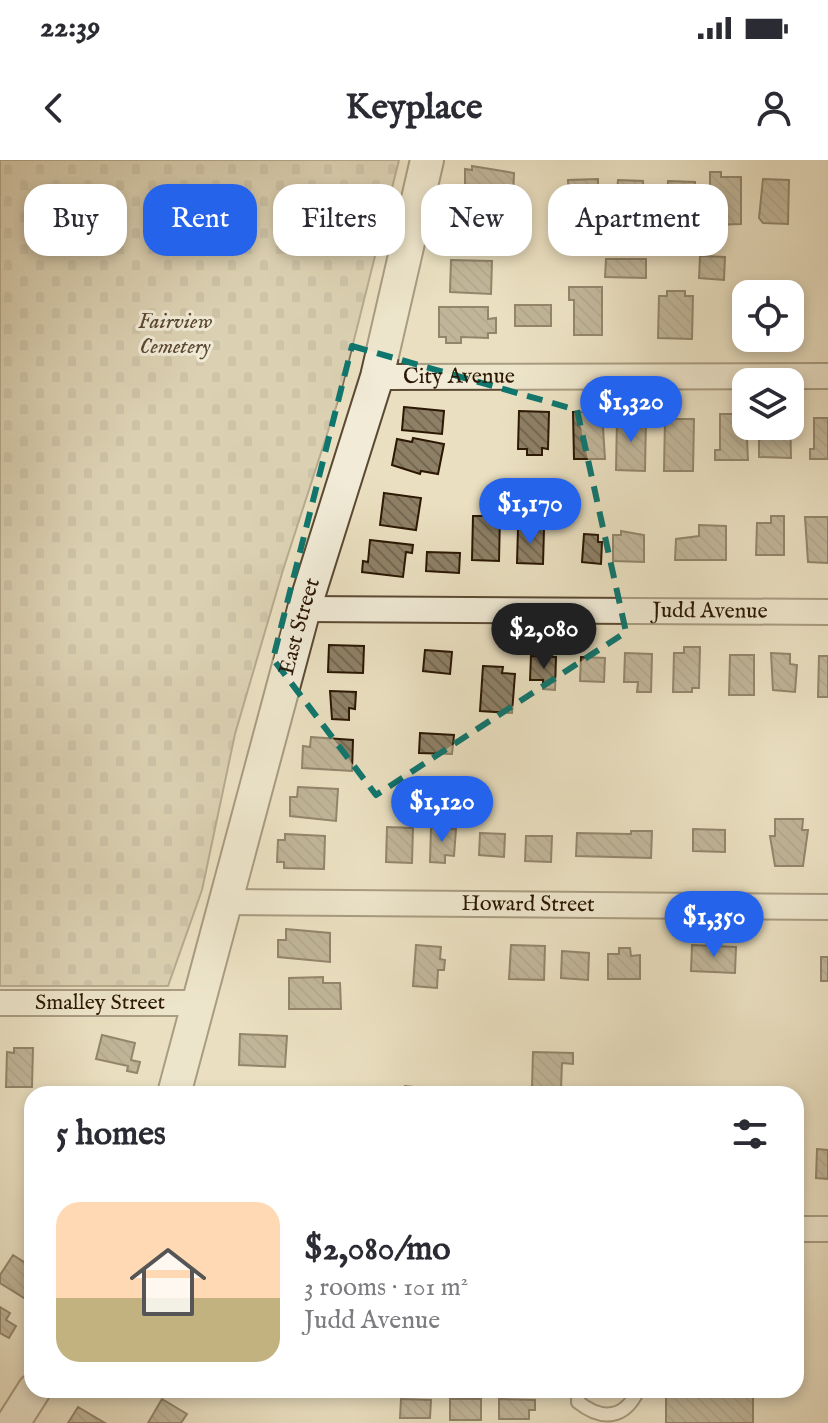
<!DOCTYPE html>
<meta charset="utf-8">
<style>
body{margin:0;font-family:"IM FELL English",serif;background:#f2f2f3;color:#2b2b33;height:100vh;display:flex;flex-direction:column;font-size:30px;white-space:nowrap}
*{box-sizing:border-box;margin:0}
p{font-size:26px;color:#7c7c81}
.icon{flex:none;width:44px;height:44px;fill:none;stroke:currentColor;stroke-width:2;stroke-linecap:round;stroke-linejoin:round}
.map{position:relative;flex:1;overflow:hidden}
.drawer{position:absolute;left:24px;top:926px;width:780px;height:312px;display:flex;flex-direction:column;background:#fff;border-radius:24px;box-shadow:0 4px 12px #0003}
.drawer>*{flex:none}
.top-card{position:absolute;left:24px;top:24px;width:780px;height:72px;display:flex;gap:16px}
.controls{position:absolute;left:732px;top:120px;display:grid;gap:16px}
.controls a{display:grid;place-items:center;width:72px;height:72px;border-radius:16px;background:#fff;box-shadow:0 4px 12px #0003;font-size:40px}
.price{position:absolute;translate:-50% -68px;padding:0 18px;border-radius:28px;background:#2563eb;color:#fff;font-size:26px;line-height:52px;filter:drop-shadow(0 2px 4px #0008)}
.price::after{content:'';position:absolute;left:50%;top:48px;width:24px;height:18px;margin-left:-12px;background:inherit;clip-path:polygon(0 0,100% 0,50% 100%)}
.price.active{background:#222;color:#fff}
ul{padding:0;list-style:none}
li{display:flex;align-items:center;gap:24px;height:200px;padding:0 32px}
li+li{border-top:2px solid #e1e1e2}
li span{display:grid;place-items:center;flex:none;width:224px;height:160px;border-radius:24px;color:#555}
li>.icon{margin-inline-start:auto}
span .icon{width:96px;height:96px;fill:#fffc;stroke-width:1}
li b{font-size:34px}
h2{display:flex;justify-content:space-between;align-items:center;height:96px;padding:0 32px;font-size:34px}
.chip{padding:0 28px;border-radius:24px;background:#fff;box-shadow:0 4px 12px #0003;font-size:28px;line-height:72px}
.chip.active{background:#2563eb;color:#fff}
.status{display:flex;justify-content:space-between;align-items:center;height:56px;padding:0 40px;background:#fff;direction:ltr}
.status svg{height:22px;fill:currentColor}
header{display:flex;justify-content:space-between;align-items:center;height:104px;padding:0 32px;background:#fff;font-size:36px;font-weight:700}
.map>svg:first-child{display:block}
</style>
<div class="status"><b>22:39</b><svg viewBox="0 0 49 12"><path d="M0 12V9h3v3zM5 12V6h3v6zM10 12V3h3v9zM15 12V0h3v12zM26 1h20v11H26zM47 4h2v5h-2z"/></svg></div>
<header><svg class="icon" aria-label="back" viewBox="0 0 24 24"><path d="M15 5l-7 7 7 7"/></svg>Keyplace<svg class="icon" aria-label="person" viewBox="0 0 24 24"><circle cx="12" cy="8" r="4"/><path d="M4 21q1-7 8-7t8 7"/></svg></header>
<div class="map">
<svg width="828" height="1263" viewBox="0 0 828 1263">
<defs>
<pattern id="cemetery-stones" width="16" height="16" patternUnits="userSpaceOnUse" patternTransform="scale(2)"><rect width="16" height="16" fill="#cabea1"/><path d="M2 7V4a2 2 0 0 1 4 0v3zM10 15v-3a2 2 0 0 1 4 0v3z" fill="#aea389"/></pattern>
<pattern id="building-back-hatch" width="6" height="6" patternUnits="userSpaceOnUse" patternTransform="scale(2)"><rect width="6" height="6" fill="#8e8066"/><path d="M-1 5l2 2M0 0l6 6M5-1l2 2" fill="none" stroke="#746852"/></pattern>
</defs>
<rect width="100%" height="100%" fill="#eae0c1"/>
<filter id="stains"><feTurbulence type="fractalNoise" baseFrequency=".0025" numOctaves="4"/><feColorMatrix values="0 0 0 0 .2 0 0 0 0 .09 0 0 0 0 .02 0 0 0 .5 -.17"/></filter>
<radialGradient id="worn" r=".72"><stop offset=".6" stop-color="#630" stop-opacity="0"/><stop offset="1" stop-color="#630" stop-opacity=".3"/></radialGradient>
<path fill="url(#cemetery-stones)" stroke="#7a6a52" stroke-width="2" d="M 0,0 L 399,0 L 342,228 L 283,410 L 235,574 L 202,730 L 168,826 L 0,826 Z"/>
<path fill="url(#building-back-hatch)" stroke="#2b1704" stroke-width="2" d="M 472,6 L 514,13 L 513,36 L 465,35 L 465,9 L 472,10 Z
M 710,12 L 721,12 L 721,17 L 741,17 L 741,64 L 710,65 Z
M 598,19 L 598,46 L 569,47 L 568,20 Z
M 763,19 L 789,20 L 788,64 L 763,63 L 759,58 Z
M 618,20 L 643,21 L 645,64 L 614,63 Z
M 668,21 L 695,22 L 694,58 L 691,58 L 690,66 L 667,65 Z
M 455,54 L 501,55 L 500,83 L 449,82 L 450,63 L 455,63 Z
M 700,96 L 725,97 L 724,120 L 699,118 Z
M 606,99 L 646,99 L 646,118 L 605,117 Z
M 451,100 L 492,101 L 491,134 L 450,132 Z
M 569,127 L 602,127 L 602,175 L 574,175 L 574,140 L 569,140 Z
M 667,131 L 685,131 L 685,136 L 693,136 L 692,179 L 658,178 L 659,136 L 667,136 Z
M 790,138 L 794,138 L 794,180 L 759,179 L 790,178 Z
M 515,145 L 551,145 L 551,166 L 515,166 Z
M 439,147 L 488,147 L 488,159 L 496,158 L 496,173 L 488,173 L 488,178 L 461,177 L 461,183 L 446,183 L 446,177 L 439,177 Z
M 404,247 L 444,251 L 442,274 L 402,270 Z
M 519,251 L 549,252 L 548,289 L 542,288 L 542,295 L 527,295 L 527,289 L 518,289 Z
M 573,252 L 602,252 L 605,299 L 574,299 Z
M 790,252 L 791,298 L 759,297 L 759,266 L 790,266 Z
M 720,254 L 739,254 L 739,259 L 746,259 L 748,300 L 715,300 L 715,290 L 720,290 Z
M 617,258 L 646,258 L 645,311 L 616,310 Z
M 814,258 L 828,258 L 828,299 L 810,299 L 810,289 L 814,289 Z
M 665,259 L 694,259 L 693,311 L 664,311 Z
M 413,278 L 444,284 L 438,314 L 421,311 L 420,314 L 392,305 L 397,279 L 412,282 Z
M 384,333 L 421,338 L 416,370 L 380,365 Z
M 473,356 L 500,356 L 499,401 L 472,400 Z
M 771,356 L 784,356 L 784,395 L 756,395 L 757,363 L 771,363 Z
M 805,357 L 828,357 L 828,403 L 808,402 Z
M 699,365 L 726,366 L 726,400 L 675,400 L 676,379 L 699,376 Z
M 518,368 L 544,369 L 543,404 L 517,403 Z
M 621,371 L 644,375 L 644,402 L 613,401 L 613,375 L 621,375 Z
M 584,374 L 598,375 L 598,382 L 602,382 L 601,404 L 582,402 Z
M 370,380 L 413,385 L 412,393 L 406,392 L 403,417 L 362,412 L 363,401 L 368,402 Z
M 427,392 L 460,393 L 459,413 L 426,411 Z
M 329,485 L 364,486 L 363,513 L 328,512 Z
M 684,487 L 700,487 L 699,528 L 692,528 L 692,532 L 673,532 L 674,493 L 684,493 Z
M 425,490 L 452,492 L 450,514 L 423,511 Z
M 625,493 L 652,494 L 651,532 L 637,532 L 638,522 L 624,522 Z
M 771,493 L 790,494 L 790,504 L 797,505 L 795,532 L 773,530 Z
M 730,495 L 754,495 L 754,535 L 729,535 Z
M 531,496 L 556,497 L 555,530 L 543,529 L 543,520 L 530,520 Z
M 819,496 L 828,496 L 828,537 L 818,537 Z
M 581,497 L 605,498 L 604,522 L 580,521 Z
M 483,506 L 503,507 L 502,513 L 515,514 L 512,553 L 480,551 Z
M 330,531 L 356,532 L 355,549 L 349,548 L 349,560 L 332,559 Z
M 420,573 L 454,575 L 452,594 L 419,593 Z
M 311,577 L 353,580 L 352,611 L 302,608 L 303,586 L 310,587 Z
M 298,627 L 338,629 L 336,661 L 290,656 L 290,637 L 297,637 Z
M 775,659 L 803,659 L 802,670 L 808,670 L 803,706 L 775,706 L 770,676 L 775,676 Z
M 387,667 L 413,668 L 412,703 L 386,702 Z
M 431,668 L 456,669 L 454,696 L 445,695 L 445,703 L 430,702 Z
M 693,669 L 725,670 L 725,692 L 693,691 Z
M 631,671 L 652,671 L 651,698 L 576,696 L 577,673 L 631,674 Z
M 480,673 L 505,674 L 504,697 L 479,695 Z
M 285,674 L 325,676 L 324,709 L 284,708 L 284,702 L 277,702 L 278,680 L 285,680 Z
M 526,676 L 552,676 L 551,702 L 525,701 Z
M 286,769 L 330,773 L 330,802 L 278,797 L 278,780 L 286,780 Z
M 416,785 L 441,787 L 440,799 L 445,800 L 444,810 L 438,810 L 437,828 L 413,826 Z
M 511,785 L 545,786 L 544,820 L 509,819 Z
M 692,785 L 736,787 L 735,813 L 691,811 Z
M 619,788 L 630,788 L 631,796 L 640,795 L 640,819 L 608,819 L 608,794 L 619,794 Z
M 562,791 L 589,793 L 588,820 L 561,818 Z
M 821,797 L 828,797 L 828,821 L 821,821 Z
M 323,817 L 323,823 L 340,823 L 341,849 L 289,849 L 289,818 Z
M 240,874 L 287,876 L 285,907 L 239,905 Z
M 102,875 L 135,883 L 131,900 L 140,902 L 137,913 L 127,911 L 128,906 L 96,899 Z
M 14,888 L 33,888 L 32,927 L 6,927 L 7,892 L 14,893 Z
M 533,892 L 573,893 L 573,904 L 562,903 L 561,929 L 532,928 Z
M 405,926 L 432,929 L 431,934 L 404,934 Z
M 817,989 L 828,990 L 828,1019 L 816,1018 Z
M 13,1095 L 32,1107 L 32,1143 L 0,1123 L 0,1115 Z
M 0,1147 L 10,1153 L 6,1160 L 16,1166 L 9,1178 L 0,1173 Z
M 666,1230 L 753,1230 L 753,1263 L 666,1263 Z
M 162,1239 L 187,1254 L 181,1263 L 148,1263 Z
M 401,1239 L 431,1240 L 430,1258 L 400,1258 Z
M 450,1239 L 481,1239 L 481,1260 L 450,1260 Z
M 499,1239 L 535,1240 L 535,1250 L 529,1250 L 529,1259 L 499,1259 Z
M 78,1247 L 105,1263 L 68,1263 Z"/>
<g fill="none" stroke-linecap="round" stroke-linejoin="round">
<defs>
<path id="service" d="M 578,1230 L 578,1242 C 602,1261 625,1259 638,1230"/>
<g id="minor">
<path id="s1" d="M 377,217 L 828,216"/>
<path id="s2" d="M 304,449 L 828,452"/>
<path id="s3" d="M 226,742 L 828,747"/>
<path id="s4" d="M 0,843 L 198,843"/>
<path d="M 796,1069 L 828,1069"/>
</g>
<g id="tertiary">
<path id="s5" d="M 174,934 L 304,449 L 377,217 L 427,0"/>
<path d="M 13,1263 L 34,1230"/>
</g>
</defs>
<use href="#service" stroke="#5b4933" stroke-width="16"/>
<use href="#minor" stroke="#5b4933" stroke-width="28"/>
<use href="#tertiary" stroke="#5b4933" stroke-width="36"/>
<use href="#service" stroke="#f1ebd7" stroke-width="12"/>
<use href="#minor" stroke="#f1ebd7" stroke-width="24"/>
<use href="#tertiary" stroke="#f1ebd7" stroke-width="32"/>
</g>
<path d="M0 0H828V1263H0ZM 352,186 L 577,250 L 626,472 L 376,635 L 273,499 Z" fill="#eae0c1" fill-opacity=".55" fill-rule="evenodd"/>
<path fill="none" stroke="#0f766e" stroke-width="6" stroke-dasharray="16 10" stroke-linejoin="round" d="M 352,186 L 577,250 L 626,472 L 376,635 L 273,499 Z"/>
<g text-anchor="middle" dominant-baseline="central" stroke-width="6" stroke-linejoin="round" paint-order="stroke">
<g font-size="22" font-style="italic" fill="#5b4933" stroke="#f1ebd7">
<text x="175" y="162">Fairview<tspan x="175" dy="25">Cemetery</tspan></text>
</g>
<g font-size="22" fill="#2b1704" stroke="#f1ebd7">
<text stroke="none"><textPath href="#s1" startOffset="82">City Avenue</textPath></text>
<text stroke="none"><textPath href="#s2" startOffset="406">Judd Avenue</textPath></text>
<text stroke="none"><textPath href="#s5" startOffset="484">East Street</textPath></text>
<text stroke="none"><textPath href="#s3" startOffset="302">Howard Street</textPath></text>
<text stroke="none"><textPath href="#s4" startOffset="100">Smalley Street</textPath></text>
</g>
</g>
<rect width="100%" height="100%" filter="url(#stains)"/>
<rect width="100%" height="100%" fill="url(#worn)"/>
</svg>
<div class="controls">
<a><svg class="icon" aria-label="locate" viewBox="0 0 24 24"><circle cx="12" cy="12" r="6"/><path d="M12 2v4M12 18v4M2 12h4M18 12h4"/></svg></a>
<a><svg class="icon" aria-label="layers" viewBox="0 0 24 24"><path d="M12 4l9 5-9 5-9-5zM3 14l9 5 9-5"/></svg></a>
</div>
<b class="price" style="left:631px;top:284px">$1,320</b>
<b class="price" style="left:530px;top:386px">$1,170</b>
<b class="price active" style="left:544px;top:511px">$2,080</b>
<b class="price" style="left:442px;top:684px">$1,120</b>
<b class="price" style="left:714px;top:799px">$1,350</b>
<div class="top-card">
<a class="chip">Buy</a>
<a class="chip active">Rent</a>
<a class="chip">Filters</a>
<a class="chip">New</a>
<a class="chip">Apartment</a>
</div>
<section class="drawer">
<h2>5 homes<svg class="icon" aria-label="filters" viewBox="0 0 24 24"><path d="M4 7h16M4 17h16"/><circle cx="9" cy="7" r="2"/><circle cx="15" cy="17" r="2"/></svg></h2>
<ul>
<li><span style="background:linear-gradient(#ffd9b3 60%,#c2b280 0)"><svg class="icon" aria-label="home" viewBox="0 0 24 24"><path d="M3 11l9-7 9 7M6 9v11h12V9"/></svg></span><div><b>$2,080/mo</b><p>3 rooms · 101 m²</p><p>Judd Avenue</p></div></li>
</ul>
</section>
</div>
